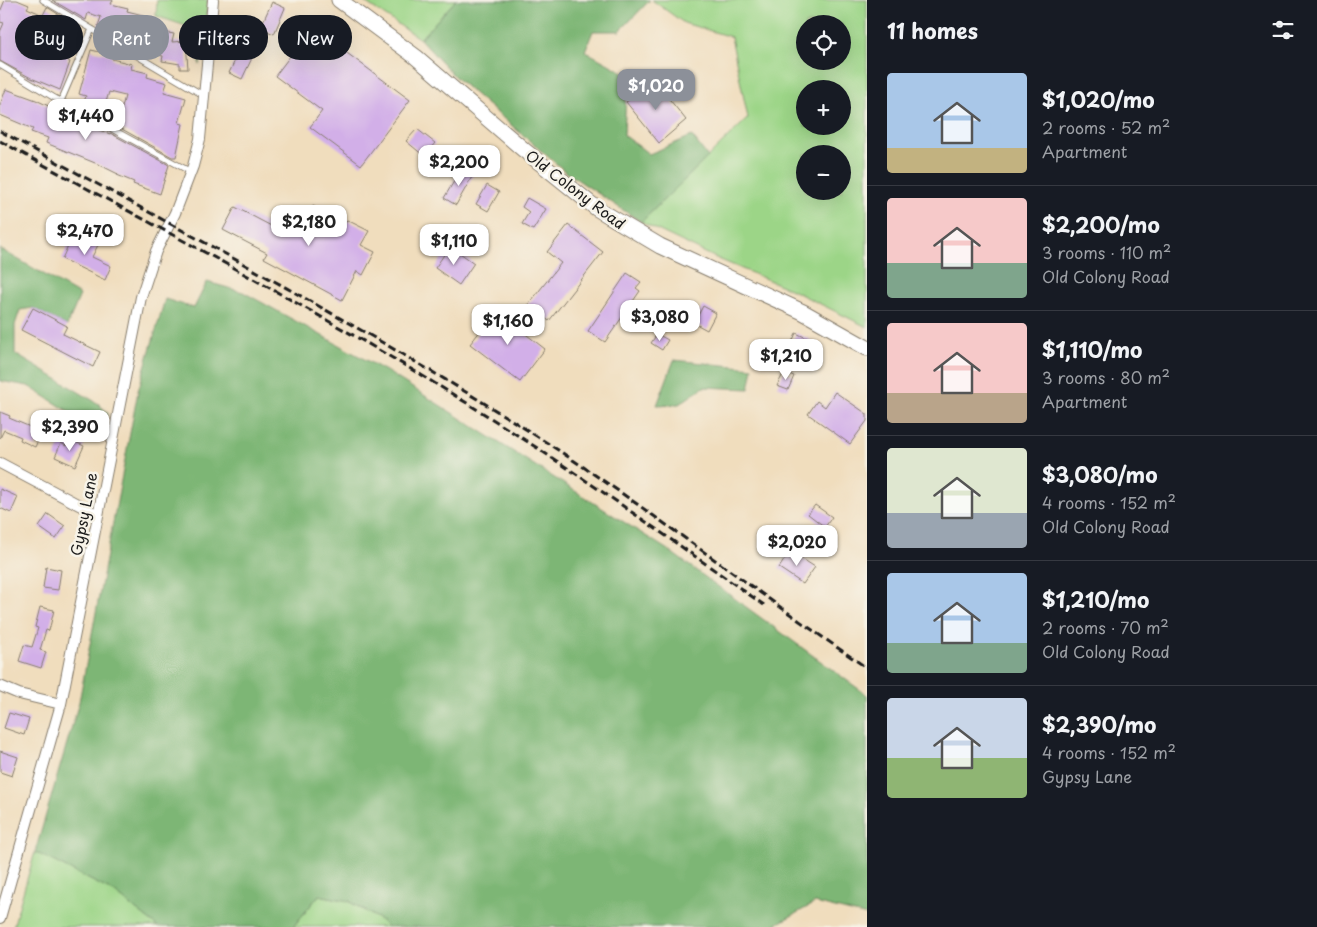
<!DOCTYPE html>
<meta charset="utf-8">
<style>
body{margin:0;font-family:"Playpen Sans",sans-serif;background:#242831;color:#f1f3f6;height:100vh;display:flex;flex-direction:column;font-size:19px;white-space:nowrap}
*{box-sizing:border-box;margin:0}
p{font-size:16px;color:#9ea1a6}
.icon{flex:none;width:28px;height:28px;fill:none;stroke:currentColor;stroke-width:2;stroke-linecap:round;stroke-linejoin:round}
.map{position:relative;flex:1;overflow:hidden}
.side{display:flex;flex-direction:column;background:#171b24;width:450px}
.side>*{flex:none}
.top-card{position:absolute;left:15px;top:15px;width:475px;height:45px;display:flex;gap:10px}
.fabs{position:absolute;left:796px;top:15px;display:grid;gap:10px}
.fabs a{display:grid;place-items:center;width:55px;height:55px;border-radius:50%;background:#171b24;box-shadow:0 5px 20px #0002;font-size:25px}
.price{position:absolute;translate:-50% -42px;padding:0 11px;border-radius:10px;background:#fff;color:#222;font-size:16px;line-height:32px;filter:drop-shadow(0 1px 2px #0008)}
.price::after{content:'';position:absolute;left:50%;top:30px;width:15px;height:11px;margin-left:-8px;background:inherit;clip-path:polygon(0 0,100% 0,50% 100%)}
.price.current{background:#8c9099;color:#fff}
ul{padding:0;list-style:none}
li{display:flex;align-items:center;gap:15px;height:125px;padding:0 20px}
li+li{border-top:1px solid #363941}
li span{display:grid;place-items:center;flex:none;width:140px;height:100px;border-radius:5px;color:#555}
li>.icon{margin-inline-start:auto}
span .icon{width:60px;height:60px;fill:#fffc;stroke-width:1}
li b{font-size:21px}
h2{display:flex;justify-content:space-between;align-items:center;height:60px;padding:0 20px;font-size:21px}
.tag{padding:0 18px;border-radius:22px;background:#171b24;box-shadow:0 5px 20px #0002;font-size:18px;line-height:45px}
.tag.current{background:#8c9099;color:#fff}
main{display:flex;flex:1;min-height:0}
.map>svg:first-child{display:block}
</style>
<main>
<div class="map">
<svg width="867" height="927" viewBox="0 0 867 927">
<rect width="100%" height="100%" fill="#f7f3e8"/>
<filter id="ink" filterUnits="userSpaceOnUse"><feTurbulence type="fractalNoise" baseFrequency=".02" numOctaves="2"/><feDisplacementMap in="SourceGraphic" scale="10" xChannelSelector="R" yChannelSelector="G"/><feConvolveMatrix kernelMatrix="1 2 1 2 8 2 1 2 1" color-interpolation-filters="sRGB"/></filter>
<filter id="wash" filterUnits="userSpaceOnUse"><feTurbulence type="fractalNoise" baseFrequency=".0096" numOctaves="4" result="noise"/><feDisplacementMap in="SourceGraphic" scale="20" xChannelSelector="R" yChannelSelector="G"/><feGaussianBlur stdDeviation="1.12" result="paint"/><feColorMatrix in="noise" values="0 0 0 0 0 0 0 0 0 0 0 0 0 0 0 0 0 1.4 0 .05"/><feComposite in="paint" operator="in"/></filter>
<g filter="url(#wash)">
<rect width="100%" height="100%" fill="#f0ddbd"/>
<path fill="#9cd587" stroke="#5c7852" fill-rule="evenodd" d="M 157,0 L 208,0 L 200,65 L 189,27 L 156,16 Z
M 362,0 L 456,0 L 420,39 Z
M 652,0 L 867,0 L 867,327 L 792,290 L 716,258 L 641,222 L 748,118 L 731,37 L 684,23 ZM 805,24 L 842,24 L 842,61 L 805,61 ZM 805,89 L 842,89 L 842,126 L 805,126 ZM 805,154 L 842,154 L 842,191 L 805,191 Z
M 35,852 L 114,892 L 158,927 L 13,927 Z
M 319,895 L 348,901 L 382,921 L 387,927 L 293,927 Z"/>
<path fill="#7db674" stroke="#4c6948" d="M 456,0 L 650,0 L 620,31 L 593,31 L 585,51 L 627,74 L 624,135 L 649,154 L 692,136 L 708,157 L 641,222 L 566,172 L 455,77 L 420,39 Z
M 0,249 L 80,295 L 67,326 L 33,308 L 20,310 L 15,325 L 15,354 L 99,404 L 108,414 L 102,432 L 28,386 L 0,381 Z
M 207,282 L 243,292 L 386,371 L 668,550 L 867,695 L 867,916 L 815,903 L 771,927 L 387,927 L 382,921 L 349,901 L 319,895 L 293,927 L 158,927 L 114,892 L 35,852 L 79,702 L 138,391 L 165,299 L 194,308 Z
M 674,360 L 753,368 L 749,389 L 704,387 L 679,404 L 657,405 Z"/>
<g id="blocks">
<path fill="#d2afe8" d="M 5,0 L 17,0 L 29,5 L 27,8 L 43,15 L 47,7 L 74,24 L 51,19 L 47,32 L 74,40 L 67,60 L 70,62 L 60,90 L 31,78 L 0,61 L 0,32 L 4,23 L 0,22 L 0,12 Z
M 52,0 L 113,0 L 111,4 L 128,8 L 127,11 L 143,15 L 142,18 L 160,23 L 157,31 L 174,34 L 172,42 L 186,41 L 188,69 L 180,69 L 180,64 L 162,61 L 163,56 L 144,51 L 145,46 L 129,42 L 130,39 L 113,35 L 114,32 L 98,26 L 101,17 L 88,13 L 86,20 Z
M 272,2 L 285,8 L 274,34 L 260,28 Z
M 312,27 L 410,100 L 361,165 L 310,127 L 322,111 L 275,76 Z
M 91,50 L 113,55 L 112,59 L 132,64 L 131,69 L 148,73 L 147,77 L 167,83 L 164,92 L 186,98 L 179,123 L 183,124 L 176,157 L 172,157 L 113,124 L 116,113 L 120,115 L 125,96 L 109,92 L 104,109 L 99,108 L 97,116 L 82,108 L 86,96 L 79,94 Z
M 240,50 L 253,56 L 242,79 L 229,73 Z
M 654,80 L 686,120 L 659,143 L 626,102 Z
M 6,89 L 36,100 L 78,120 L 79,116 L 95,125 L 94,128 L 110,134 L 110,133 L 169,165 L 160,194 L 133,184 L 134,182 L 117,175 L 118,174 L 100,165 L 46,143 L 48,138 L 31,132 L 33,129 L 0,115 L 0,105 Z
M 417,129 L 435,143 L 424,156 L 406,141 Z
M 462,168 L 473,175 L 456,205 L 444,198 Z
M 487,185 L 499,192 L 488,211 L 476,204 Z
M 527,198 L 546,209 L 533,230 L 522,224 L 529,212 L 522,207 Z
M 313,206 L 345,223 L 347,220 L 369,231 L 361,245 L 375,252 L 363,275 L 357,271 L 342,300 L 264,258 L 267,253 L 223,230 L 235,207 L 279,230 L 291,207 L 307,216 Z
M 568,225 L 603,252 L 549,321 L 528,305 L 561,263 L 547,252 Z
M 74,232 L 99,243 L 92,257 L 111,266 L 105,280 L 62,259 Z
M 450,246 L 474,263 L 459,285 L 435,268 Z
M 627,273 L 641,282 L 636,288 L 640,291 L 605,342 L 588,331 Z
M 703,306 L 716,313 L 707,330 L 694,323 Z
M 33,308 L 67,326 L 63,334 L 100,352 L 93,367 L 21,330 Z
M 496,311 L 545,349 L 520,382 L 470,344 Z
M 796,333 L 811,340 L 809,344 L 811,345 L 804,362 L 790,356 L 792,353 L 788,351 Z
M 657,334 L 668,340 L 662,350 L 651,343 Z
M 784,372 L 794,376 L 788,390 L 777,386 Z
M 835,392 L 867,414 L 867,421 L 850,444 L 808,414 L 817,401 L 825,407 Z
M 0,412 L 10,416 L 9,418 L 42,432 L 35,447 L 20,440 L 21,437 L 4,430 L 0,438 Z
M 69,439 L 84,446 L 75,466 L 55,457 L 61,443 L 66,446 Z
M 0,489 L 18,497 L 11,513 L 0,508 Z
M 815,505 L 832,517 L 825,527 L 808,514 Z
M 48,514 L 65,526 L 56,539 L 39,527 Z
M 790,551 L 815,567 L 803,584 L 779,568 Z
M 46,567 L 61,570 L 58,590 L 43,588 Z
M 40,607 L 54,610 L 49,631 L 46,630 L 40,650 L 46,652 L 41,668 L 19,661 L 24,645 L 32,647 L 38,628 L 35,627 Z
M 9,713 L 29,719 L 24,735 L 4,728 Z
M 0,751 L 18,757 L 12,776 L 0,772 Z"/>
</g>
</g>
<g filter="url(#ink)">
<use href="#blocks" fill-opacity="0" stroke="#867c6c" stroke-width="1"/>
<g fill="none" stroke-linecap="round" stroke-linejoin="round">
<defs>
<path id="service" d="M 43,0 L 203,95
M 0,65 L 53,97 L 191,172
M 61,101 L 92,29"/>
<path id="minor" d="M 0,463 L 98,515
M 0,686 L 19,694 L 61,704
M 0,918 L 61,704 L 141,297 L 156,251 L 175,213 L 193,166 L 200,139 L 213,0"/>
<path id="secondary" d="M 339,0 L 416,57 L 524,150 L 596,208 L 660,246 L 803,312 L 867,348"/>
</defs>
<use href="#service" stroke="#867c6c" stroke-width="7"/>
<use href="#minor" stroke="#867c6c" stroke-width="12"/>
<use href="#secondary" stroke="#867c6c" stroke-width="17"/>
<use href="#service" stroke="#fff" stroke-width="5"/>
<use href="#minor" stroke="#fff" stroke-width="10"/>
<use href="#secondary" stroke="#fff" stroke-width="15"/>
<path stroke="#1c1c1c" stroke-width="3" stroke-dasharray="8 4" stroke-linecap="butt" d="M 0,131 C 168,223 337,312 500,413 C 627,491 744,584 867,668
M 0,141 C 167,233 337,320 497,422 C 588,480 676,543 764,605"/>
</g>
</g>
<g text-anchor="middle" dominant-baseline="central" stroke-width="5" stroke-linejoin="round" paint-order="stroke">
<g font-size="15" fill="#1c1c1c" stroke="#f7f3e8">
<text transform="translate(576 189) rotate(37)">Old Colony Road</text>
<text transform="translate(83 514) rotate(-79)">Gypsy Lane</text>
</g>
</g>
</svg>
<div class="fabs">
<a><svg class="icon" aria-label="locate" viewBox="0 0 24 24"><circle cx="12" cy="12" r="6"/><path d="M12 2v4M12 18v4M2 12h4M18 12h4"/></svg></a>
<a>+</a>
<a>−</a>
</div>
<b class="price current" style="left:656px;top:111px">$1,020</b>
<b class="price" style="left:86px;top:141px">$1,440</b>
<b class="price" style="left:459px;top:187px">$2,200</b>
<b class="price" style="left:309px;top:247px">$2,180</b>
<b class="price" style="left:85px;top:256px">$2,470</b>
<b class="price" style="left:454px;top:266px">$1,110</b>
<b class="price" style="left:660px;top:342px">$3,080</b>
<b class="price" style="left:508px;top:346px">$1,160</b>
<b class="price" style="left:786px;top:381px">$1,210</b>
<b class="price" style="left:70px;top:452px">$2,390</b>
<b class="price" style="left:797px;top:567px">$2,020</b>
<div class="top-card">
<a class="tag">Buy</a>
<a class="tag current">Rent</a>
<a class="tag">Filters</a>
<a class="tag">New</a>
</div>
</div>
<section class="side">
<h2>11 homes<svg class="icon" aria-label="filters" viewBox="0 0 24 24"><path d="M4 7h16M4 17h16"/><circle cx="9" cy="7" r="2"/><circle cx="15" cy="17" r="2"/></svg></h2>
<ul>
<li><span style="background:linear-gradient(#a9c7e8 75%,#c2b280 0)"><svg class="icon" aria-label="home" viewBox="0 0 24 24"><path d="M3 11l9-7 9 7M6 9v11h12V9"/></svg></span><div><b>$1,020/mo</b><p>2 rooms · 52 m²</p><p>Apartment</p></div></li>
<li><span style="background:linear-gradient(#f6c9c9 65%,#7fa58c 0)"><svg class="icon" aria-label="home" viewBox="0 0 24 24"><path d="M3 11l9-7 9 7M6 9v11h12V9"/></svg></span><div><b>$2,200/mo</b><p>3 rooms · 110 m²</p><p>Old Colony Road</p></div></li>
<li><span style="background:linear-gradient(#f6c9c9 70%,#b9a48a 0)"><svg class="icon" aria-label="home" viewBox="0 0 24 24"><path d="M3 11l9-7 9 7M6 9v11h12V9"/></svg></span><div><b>$1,110/mo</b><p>3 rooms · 80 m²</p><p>Apartment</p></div></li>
<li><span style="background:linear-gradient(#dfe7d0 65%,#9aa5b1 0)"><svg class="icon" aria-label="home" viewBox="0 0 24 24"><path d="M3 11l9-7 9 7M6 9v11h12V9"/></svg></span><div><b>$3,080/mo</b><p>4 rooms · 152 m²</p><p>Old Colony Road</p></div></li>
<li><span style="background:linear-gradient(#a9c7e8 70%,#7fa58c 0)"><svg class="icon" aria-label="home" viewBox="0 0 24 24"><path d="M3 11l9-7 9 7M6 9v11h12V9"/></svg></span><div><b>$1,210/mo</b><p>2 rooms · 70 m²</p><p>Old Colony Road</p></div></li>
<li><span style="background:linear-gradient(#c9d6e8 60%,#8fb573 0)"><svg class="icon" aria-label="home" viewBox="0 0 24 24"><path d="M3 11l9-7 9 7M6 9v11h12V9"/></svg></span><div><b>$2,390/mo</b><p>4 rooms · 152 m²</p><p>Gypsy Lane</p></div></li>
</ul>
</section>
</main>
